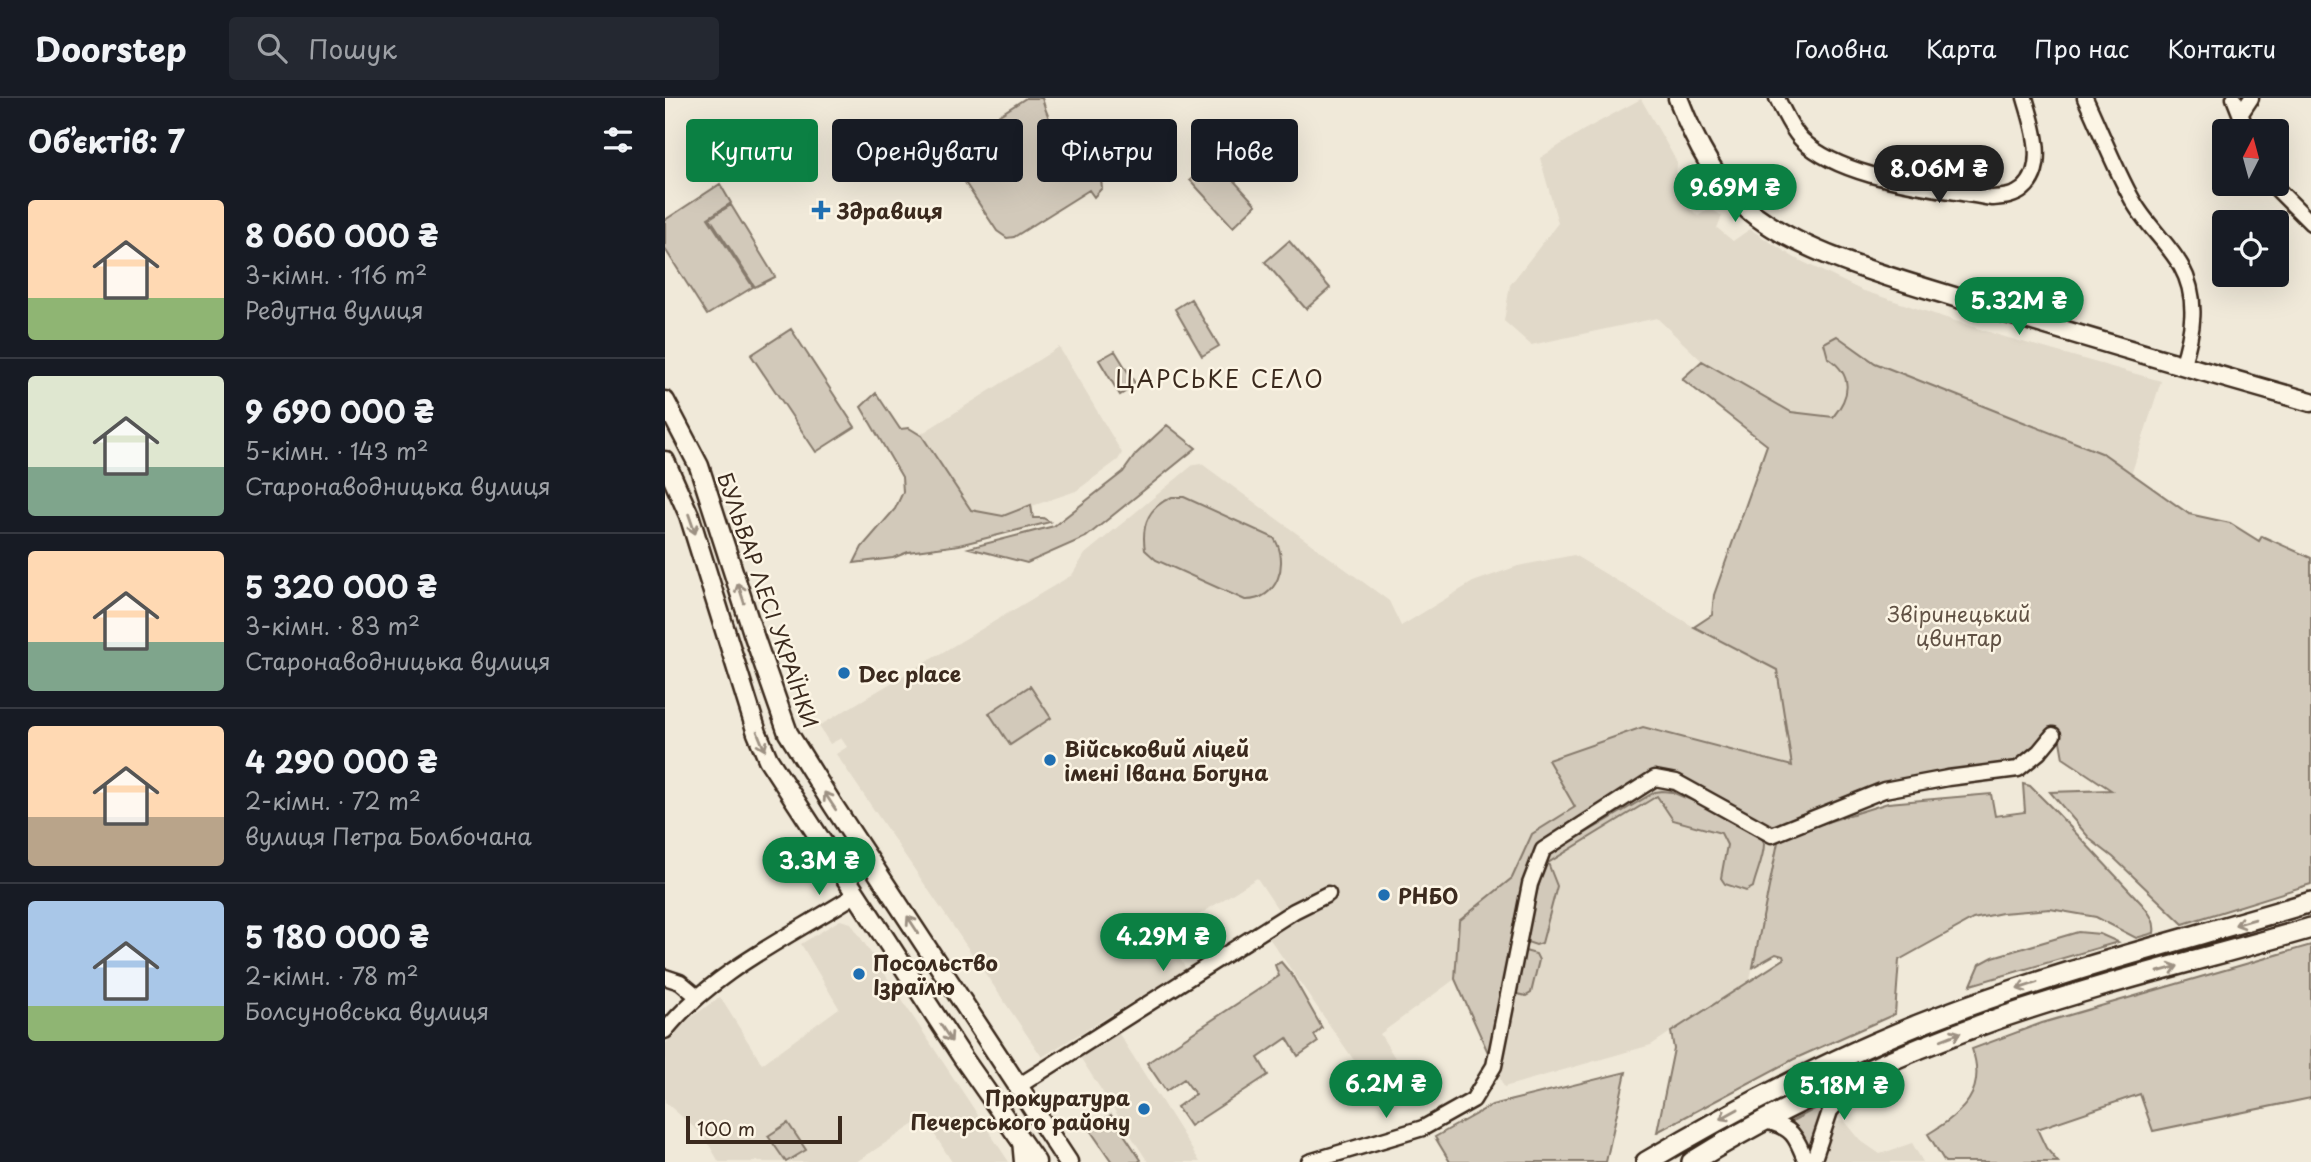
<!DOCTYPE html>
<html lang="uk">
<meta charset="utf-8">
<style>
body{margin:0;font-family:"Playpen Sans",sans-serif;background:#242831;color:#f1f3f6;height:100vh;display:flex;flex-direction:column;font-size:26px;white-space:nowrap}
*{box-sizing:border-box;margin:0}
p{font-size:23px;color:#9ea1a6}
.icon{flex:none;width:38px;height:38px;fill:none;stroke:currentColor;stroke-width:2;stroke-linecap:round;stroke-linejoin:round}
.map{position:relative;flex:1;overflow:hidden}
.side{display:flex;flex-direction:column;background:#171b24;width:665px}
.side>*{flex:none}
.guide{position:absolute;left:21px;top:21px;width:665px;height:63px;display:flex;gap:14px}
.needle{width:46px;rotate:6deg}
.fabs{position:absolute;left:1547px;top:21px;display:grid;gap:14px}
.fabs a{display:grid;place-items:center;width:77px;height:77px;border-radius:7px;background:#171b24;box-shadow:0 7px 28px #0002;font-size:35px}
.scale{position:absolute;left:21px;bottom:18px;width:156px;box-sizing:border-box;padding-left:7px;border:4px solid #3b2a1e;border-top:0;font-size:19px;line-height:24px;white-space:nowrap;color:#3b2a1e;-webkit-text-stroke:5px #fcf5e5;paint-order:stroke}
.price{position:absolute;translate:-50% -60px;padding:0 16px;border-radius:24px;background:#0b8043;color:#fff;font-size:23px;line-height:46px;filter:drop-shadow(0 2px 4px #0008)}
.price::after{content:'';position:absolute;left:50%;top:42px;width:21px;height:16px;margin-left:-10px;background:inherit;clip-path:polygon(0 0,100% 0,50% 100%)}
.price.current{background:#222;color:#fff}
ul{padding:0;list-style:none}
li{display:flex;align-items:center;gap:21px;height:175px;padding:0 28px}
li+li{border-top:2px solid #363941}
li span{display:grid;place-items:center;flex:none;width:196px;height:140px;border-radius:7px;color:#555}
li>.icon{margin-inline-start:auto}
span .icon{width:84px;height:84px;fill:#fffc;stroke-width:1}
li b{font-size:30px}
h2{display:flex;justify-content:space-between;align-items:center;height:84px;padding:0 28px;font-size:30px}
.pill{padding:0 24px;border-radius:7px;background:#171b24;box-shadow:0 7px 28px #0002;font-size:24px;line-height:63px}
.pill.current{background:#0b8043;color:#fff}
header{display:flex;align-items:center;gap:42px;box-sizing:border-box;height:98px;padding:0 35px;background:#171b24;border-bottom:2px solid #363941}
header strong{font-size:33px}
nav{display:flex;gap:38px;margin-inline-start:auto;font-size:24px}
.search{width:490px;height:63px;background:#242831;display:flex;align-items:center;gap:18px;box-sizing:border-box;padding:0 24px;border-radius:7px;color:#9ea1a6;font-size:26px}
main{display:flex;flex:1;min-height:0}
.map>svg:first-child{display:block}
</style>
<header>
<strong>Doorstep</strong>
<div class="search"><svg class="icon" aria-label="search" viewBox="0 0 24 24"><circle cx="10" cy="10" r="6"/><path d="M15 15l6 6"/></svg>Пошук</div>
<nav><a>Головна</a><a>Карта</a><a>Про нас</a><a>Контакти</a></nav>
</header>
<main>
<section class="side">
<h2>Об’єктів: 7<svg class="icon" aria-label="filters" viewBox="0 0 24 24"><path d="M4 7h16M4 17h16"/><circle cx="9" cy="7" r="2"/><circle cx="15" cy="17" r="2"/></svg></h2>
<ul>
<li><span style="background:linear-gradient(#ffd9b3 70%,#8fb573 0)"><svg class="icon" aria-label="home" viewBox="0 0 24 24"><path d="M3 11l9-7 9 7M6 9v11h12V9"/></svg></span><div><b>8 060 000 ₴</b><p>3-кімн. · 116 m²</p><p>Редутна вулиця</p></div></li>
<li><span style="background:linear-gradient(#dfe7d0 65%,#7fa58c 0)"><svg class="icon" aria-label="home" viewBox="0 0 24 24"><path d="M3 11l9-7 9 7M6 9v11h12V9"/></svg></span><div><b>9 690 000 ₴</b><p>5-кімн. · 143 m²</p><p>Старонаводницька вулиця</p></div></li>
<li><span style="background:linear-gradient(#ffd9b3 65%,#7fa58c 0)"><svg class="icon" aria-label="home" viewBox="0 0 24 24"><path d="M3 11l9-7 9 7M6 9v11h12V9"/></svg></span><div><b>5 320 000 ₴</b><p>3-кімн. · 83 m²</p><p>Старонаводницька вулиця</p></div></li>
<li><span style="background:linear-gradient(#ffd9b3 65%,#b9a48a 0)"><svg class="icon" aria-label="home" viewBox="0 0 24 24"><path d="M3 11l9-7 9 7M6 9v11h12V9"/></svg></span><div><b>4 290 000 ₴</b><p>2-кімн. · 72 m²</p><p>вулиця Петра Болбочана</p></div></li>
<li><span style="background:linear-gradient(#a9c7e8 75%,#8fb573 0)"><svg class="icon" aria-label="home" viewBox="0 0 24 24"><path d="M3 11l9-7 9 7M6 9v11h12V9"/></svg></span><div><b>5 180 000 ₴</b><p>2-кімн. · 78 m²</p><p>Болсуновська вулиця</p></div></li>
</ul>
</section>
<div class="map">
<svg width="1646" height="1064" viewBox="0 0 1646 1064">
<rect width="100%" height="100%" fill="#f0e9d9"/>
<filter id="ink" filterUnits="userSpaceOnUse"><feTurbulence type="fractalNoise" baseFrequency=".0143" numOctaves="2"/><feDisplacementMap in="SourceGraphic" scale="14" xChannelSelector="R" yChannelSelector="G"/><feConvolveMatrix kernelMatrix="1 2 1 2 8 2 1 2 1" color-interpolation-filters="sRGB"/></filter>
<g filter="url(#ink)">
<path fill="#e1d9c9" d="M 976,1 L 1012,64 L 1010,95 L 1033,118 L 1045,110 L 1057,118 L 1052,130 L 1068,143 L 1085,131 L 1130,160 L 1196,192 L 1333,237 L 1496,283 L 1467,374 L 1439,356 L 1210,265 L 1172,238 L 1163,260 L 1176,269 L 1181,280 L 1179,305 L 1168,319 L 1126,314 L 1037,263 L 992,220 L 866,247 L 839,223 L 845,187 L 893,125 L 875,60 L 917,33 Z
M 394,249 L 457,355 L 453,362 L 411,393 L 338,418 L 306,412 L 256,336 Z
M 537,366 L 724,503 L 736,528 L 808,484 L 853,468 L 909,457 L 1029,529 L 1112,572 L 1128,668 L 978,629 L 884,662 L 910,709 L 867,736 L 848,780 L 794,823 L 790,881 L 715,936 L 730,960 L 700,978 L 602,837 L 650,808 L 642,796 L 614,813 L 592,780 L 501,838 L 521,871 L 377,959 L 171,656 L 182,649 L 176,640 L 165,646 L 154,628 L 407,477 L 420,456 L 528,367 Z
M 990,677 L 1013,681 L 1062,703 L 1106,731 L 1114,739 L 1085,882 L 986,947 L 839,989 L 825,959 L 874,751 Z
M 175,822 L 186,825 L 344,1064 L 287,1064 L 259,1020 L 191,1064 L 93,1064 L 93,1062 L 89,1064 L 54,1064 L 39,1038 L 0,1004 L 0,946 L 24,921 L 55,899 L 97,966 L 174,910 L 136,846 Z
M 451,931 L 535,1064 L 483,1064 L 413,956 Z
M 1179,1022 L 1196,1043 L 1215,1056 L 1247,1045 L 1258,1064 L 1152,1064 L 1160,1037 L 1169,1025 Z"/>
<path fill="#d2c9ba" stroke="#867a6c" stroke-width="2" d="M 361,0 L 377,0 C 386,34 404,56 427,81 L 432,77 L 436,81 L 437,90 L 429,99 L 424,92 L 349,139 L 342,140 L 332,133 L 282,57 C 278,43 283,39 294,32 L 300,39 Z
M 549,61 L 591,107 L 568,129 L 525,82 Z
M 55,86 L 66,105 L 43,120 L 88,189 L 42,217 L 0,151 L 0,122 Z
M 66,107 L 110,179 L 90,189 L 45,120 Z
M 624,143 L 665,190 L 641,211 L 600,164 Z
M 526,201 L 554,248 L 537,258 L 510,211 Z
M 126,231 L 190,329 L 151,354 L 86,257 Z
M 1172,238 L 1210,265 L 1439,356 L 1524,416 L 1565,425 L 1594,443 L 1597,438 L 1646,460 L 1646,786 L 1518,826 L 1448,759 L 1426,742 L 1385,694 L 1446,692 L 1398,660 L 1394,637 L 1343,668 L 1222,685 L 1106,731 L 1062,703 L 1002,678 L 874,751 L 825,959 L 790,881 L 794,823 L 847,780 L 867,736 L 910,709 L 883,662 L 978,629 L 1127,668 L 1112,572 L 1029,529 L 1047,517 L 1049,497 L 1102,347 L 1017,281 L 1037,263 L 1126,314 L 1168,319 C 1186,297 1188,277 1163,260 L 1159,245 Z
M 450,253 L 471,287 L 455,297 L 434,262 Z
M 211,295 L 235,331 L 244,330 L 257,338 L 306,412 L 338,418 L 366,407 L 368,420 L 378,420 L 385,424 L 294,447 L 243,454 L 228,460 L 189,465 L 197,449 L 230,411 L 238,394 L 237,379 L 196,309 Z
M 502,327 L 531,350 L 421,439 L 362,465 L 304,450 L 389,428 L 458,374 L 471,356 Z
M 507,399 L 519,399 L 609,440 C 625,464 613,503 580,502 L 491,462 L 480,452 C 476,427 483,409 507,399 Z
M 365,588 L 386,620 L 345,647 L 324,615 Z
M 1358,686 L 1365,688 L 1392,715 L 1477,806 C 1484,815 1491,823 1489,835 L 1471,840 L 1431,819 L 1385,811 L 1337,815 L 1308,821 L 1234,862 L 1230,916 L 1129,961 L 992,1034 L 1009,951 L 1006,934 L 1119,861 L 1118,858 L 1111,856 L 1088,869 L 1114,739 L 1223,705 L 1326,696 L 1330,718 L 1360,714 Z
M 997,693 L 1007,694 C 1024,702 1098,727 1099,746 C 1099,759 1091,776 1088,789 L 1081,793 L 1060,786 L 1056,780 L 1062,747 L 1056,735 L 1008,722 L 992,698 L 883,765 L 892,788 L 877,845 L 871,847 L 862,844 L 859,839 L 882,758 L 990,694 Z
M 1413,834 L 1435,836 L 1453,844 L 1306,887 L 1315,866 L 1328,859 Z
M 1646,847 L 1646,1000 L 1488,1033 L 1475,996 L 1372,1031 L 1381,1050 L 1393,1064 L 1280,1064 L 1263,1036 C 1298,1015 1322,994 1307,951 L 1377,925 Z
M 860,853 L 871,856 L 874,862 L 866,895 L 861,898 L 852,896 L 848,889 L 855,856 Z
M 616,864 L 627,877 L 657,930 L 649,937 L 653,944 L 633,958 L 622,940 L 593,960 L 603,977 L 525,1028 L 512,1009 L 530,996 L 519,981 L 501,993 L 482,965 L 614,878 L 610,867 Z
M 961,974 L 941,1064 L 785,1064 L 770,1039 L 827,1007 Z
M 1159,1006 L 1158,1017 L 1145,1057 L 1127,1023 Z
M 446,1017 L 476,1062 L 473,1064 L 447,1064 L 425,1032 Z
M 123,1025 L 141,1052 L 121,1064 L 103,1038 Z"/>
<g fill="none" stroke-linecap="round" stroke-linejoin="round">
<defs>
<path id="minor" d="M 1112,0 C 1118,13 1127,32 1137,42 C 1178,82 1270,89 1326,100 C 1337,99 1349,99 1358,91 C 1383,70 1368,26 1360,0
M 1420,0 C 1436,34 1450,71 1468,103 C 1481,127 1503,145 1516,168 C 1534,200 1528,235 1517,268
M 1569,0 L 1582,33
M 1576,15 L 1586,0
M 1607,86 L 1646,125
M 0,879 L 15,884 L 32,898
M 0,933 C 48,873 126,838 190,797
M 352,989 L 629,813 L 663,796
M 1099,1023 C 1128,1029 1131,1038 1141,1064
M 355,1042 L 357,1064
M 644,1064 L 758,1030 L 808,1002 L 829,968 L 865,786 L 878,752 L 990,680 L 1011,684 L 1107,737 L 1219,692 L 1283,680 L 1353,671 L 1374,654 L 1388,637
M 1148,1064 L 1165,1013 L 1195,978"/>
<path id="major" d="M 1013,0 C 1030,44 1052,89 1091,118 C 1144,158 1232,181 1296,201 C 1412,237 1529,271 1646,304
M 0,303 L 34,368 L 89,538 L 123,635 L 168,707 L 403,1064
M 0,363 L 24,417 L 92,635 L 103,661 L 298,960 L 371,1064"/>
<path id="highway" d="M 981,1064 C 1075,1008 1173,957 1276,918 C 1396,872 1523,841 1646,804
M 1027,1064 C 1119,1007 1232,956 1335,920 C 1437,885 1542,860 1646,830"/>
</defs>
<use href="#minor" stroke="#3b2a1e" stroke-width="19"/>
<use href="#major" stroke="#3b2a1e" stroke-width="23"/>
<use href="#highway" stroke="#3b2a1e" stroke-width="24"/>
<use href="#minor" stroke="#fcf5e5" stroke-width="14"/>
<use href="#major" stroke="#fcf5e5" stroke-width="18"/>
<use href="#highway" stroke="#fcf5e5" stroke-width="19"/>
</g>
<defs><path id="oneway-shaft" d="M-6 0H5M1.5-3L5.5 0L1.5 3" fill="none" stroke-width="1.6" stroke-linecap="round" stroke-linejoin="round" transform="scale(1.75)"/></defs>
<g stroke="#9c9082">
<use href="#oneway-shaft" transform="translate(27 426) rotate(71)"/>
<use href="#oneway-shaft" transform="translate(76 495) rotate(-108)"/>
<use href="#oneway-shaft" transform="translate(96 643) rotate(68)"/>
<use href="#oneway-shaft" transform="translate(165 703) rotate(-123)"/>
<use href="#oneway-shaft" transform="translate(1580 824) rotate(164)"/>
<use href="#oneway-shaft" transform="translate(248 827) rotate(-123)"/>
<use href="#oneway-shaft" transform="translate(1503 871) rotate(-16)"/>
<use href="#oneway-shaft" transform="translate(1362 888) rotate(162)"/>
<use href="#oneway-shaft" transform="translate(281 935) rotate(57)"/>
<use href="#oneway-shaft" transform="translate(1286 938) rotate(-21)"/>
<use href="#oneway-shaft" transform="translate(1064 1016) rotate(151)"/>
</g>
</g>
<g fill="#1f6fb2" stroke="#fcf5e5" stroke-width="2.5">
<path d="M152.5 101.5h7v7h7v7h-7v7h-7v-7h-7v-7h7z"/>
<circle cx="179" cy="575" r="7"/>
<circle cx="385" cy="662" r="7"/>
<circle cx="719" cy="797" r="7"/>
<circle cx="194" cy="876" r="7"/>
<circle cx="479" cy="1011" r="7"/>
</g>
<g text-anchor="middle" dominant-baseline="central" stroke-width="5" stroke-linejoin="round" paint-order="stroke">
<g font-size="21" font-weight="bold" fill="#3b2a1e" stroke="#fcf5e5" text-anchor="start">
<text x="172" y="112">Здравиця</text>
<text x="193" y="575">Dec place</text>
<text x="399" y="650">Військовий ліцей<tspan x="399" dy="24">імені Івана Богуна</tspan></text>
<text x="733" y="797">РНБО</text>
<text x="208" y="864">Посольство<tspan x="208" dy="24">Ізраїлю</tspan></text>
<text x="465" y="999" text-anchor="end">Прокуратура<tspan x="465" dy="24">Печерського району</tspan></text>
</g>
<g font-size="21" fill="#3b2a1e" stroke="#fcf5e5">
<text transform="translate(104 502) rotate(71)">БУЛЬВАР ЛЕСІ УКРАЇНКИ</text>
</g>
<g font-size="21" fill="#615245" stroke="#fcf5e5">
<text x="1294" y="515">Звіринецький<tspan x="1294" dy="24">цвинтар</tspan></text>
</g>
<g font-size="23" letter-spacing="2" fill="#3b2a1e" stroke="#fcf5e5">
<text x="555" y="280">ЦАРСЬКЕ СЕЛО</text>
</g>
</g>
</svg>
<div class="fabs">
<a><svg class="needle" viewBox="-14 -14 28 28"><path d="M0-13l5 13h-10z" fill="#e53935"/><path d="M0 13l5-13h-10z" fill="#9ea1a6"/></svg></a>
<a><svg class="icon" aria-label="locate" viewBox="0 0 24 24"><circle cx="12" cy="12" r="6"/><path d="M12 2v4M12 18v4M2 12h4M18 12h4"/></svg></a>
</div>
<div class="scale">100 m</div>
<b class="price current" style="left:1274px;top:107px">8.06M ₴</b>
<b class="price" style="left:1070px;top:126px">9.69M ₴</b>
<b class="price" style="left:1354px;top:239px">5.32M ₴</b>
<b class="price" style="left:154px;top:799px">3.3M ₴</b>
<b class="price" style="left:498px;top:875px">4.29M ₴</b>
<b class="price" style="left:721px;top:1022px">6.2M ₴</b>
<b class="price" style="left:1179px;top:1024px">5.18M ₴</b>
<div class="guide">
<a class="pill current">Купити</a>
<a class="pill">Орендувати</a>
<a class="pill">Фільтри</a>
<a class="pill">Нове</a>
</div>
</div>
</main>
